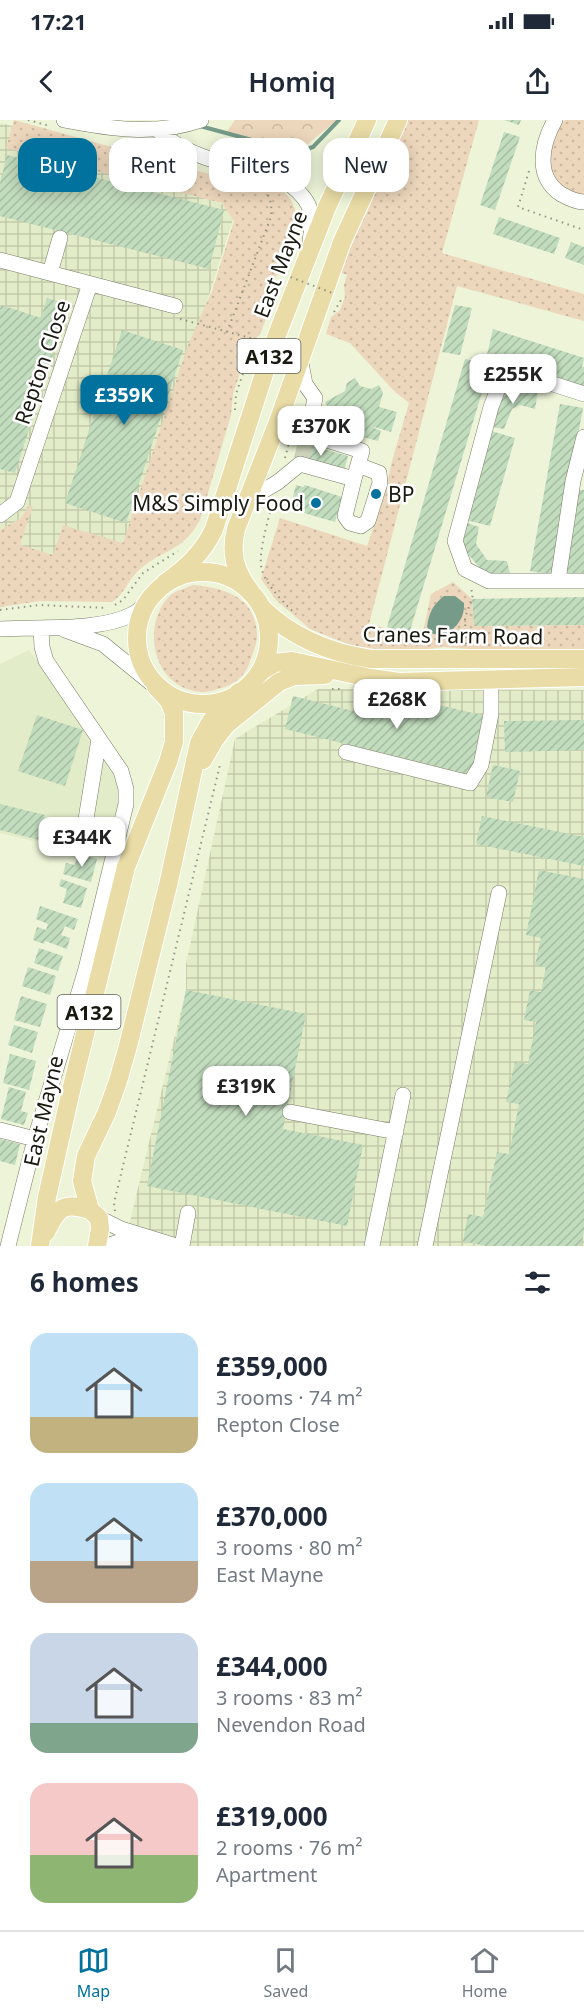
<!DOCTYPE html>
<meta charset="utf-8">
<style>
body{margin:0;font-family:"Noto Sans",sans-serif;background:#f2f2f3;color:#1f2937;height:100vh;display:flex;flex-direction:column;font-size:22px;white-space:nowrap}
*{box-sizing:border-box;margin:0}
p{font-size:20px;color:#747a83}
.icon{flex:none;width:33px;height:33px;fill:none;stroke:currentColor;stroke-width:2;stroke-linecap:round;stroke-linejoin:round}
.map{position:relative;height:1126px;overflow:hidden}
.drawer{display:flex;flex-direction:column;background:#fff;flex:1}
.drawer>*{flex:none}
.guide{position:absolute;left:18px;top:18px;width:549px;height:54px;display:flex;gap:12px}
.price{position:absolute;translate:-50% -51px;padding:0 14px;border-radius:12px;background:#fff;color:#222;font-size:20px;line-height:39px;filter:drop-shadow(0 2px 3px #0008)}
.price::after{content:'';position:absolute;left:50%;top:36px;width:18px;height:14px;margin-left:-9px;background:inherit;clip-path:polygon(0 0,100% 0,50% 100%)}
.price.active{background:#00729d;color:#fff}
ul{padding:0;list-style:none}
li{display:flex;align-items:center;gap:18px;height:150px;padding:0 30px}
li span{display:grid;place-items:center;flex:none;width:168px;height:120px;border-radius:18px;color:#555}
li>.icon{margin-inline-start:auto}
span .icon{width:72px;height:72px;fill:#fffc;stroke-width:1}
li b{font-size:26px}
h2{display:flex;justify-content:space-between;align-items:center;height:72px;padding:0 30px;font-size:26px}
.chip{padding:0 21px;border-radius:18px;background:#fff;box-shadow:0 3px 15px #0003;font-size:21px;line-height:54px}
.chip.active{background:#00729d;color:#fff}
.status{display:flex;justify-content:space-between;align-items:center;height:42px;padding:0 30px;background:#fff;direction:ltr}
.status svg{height:16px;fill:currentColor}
header{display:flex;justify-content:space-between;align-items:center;height:78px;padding:0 30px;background:#fff;font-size:27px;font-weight:600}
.menu{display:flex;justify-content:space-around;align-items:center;height:84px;border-top:2px solid #e0e1e3;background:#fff;font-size:16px;color:#747a83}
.menu a{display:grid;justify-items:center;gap:3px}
.menu .active{color:#00729d}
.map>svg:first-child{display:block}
</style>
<div class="status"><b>17:21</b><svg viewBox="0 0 49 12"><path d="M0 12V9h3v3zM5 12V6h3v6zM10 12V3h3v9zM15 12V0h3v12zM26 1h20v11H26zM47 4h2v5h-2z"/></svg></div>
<header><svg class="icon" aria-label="back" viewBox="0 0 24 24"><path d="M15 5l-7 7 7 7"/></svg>Homiq<svg class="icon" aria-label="share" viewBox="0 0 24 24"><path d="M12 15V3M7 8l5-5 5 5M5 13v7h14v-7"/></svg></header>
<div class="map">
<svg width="584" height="1126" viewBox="0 0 584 1126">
<defs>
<pattern id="industrial-grid" width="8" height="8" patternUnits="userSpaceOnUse" patternTransform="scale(1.5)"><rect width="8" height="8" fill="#e3ecc8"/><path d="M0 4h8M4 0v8" fill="none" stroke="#c2caab"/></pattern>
<pattern id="grass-dots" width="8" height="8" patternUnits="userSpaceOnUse" patternTransform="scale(1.5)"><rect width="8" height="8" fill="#edd7bc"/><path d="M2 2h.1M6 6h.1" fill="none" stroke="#cab8a1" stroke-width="1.8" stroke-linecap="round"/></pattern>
<pattern id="forest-crowns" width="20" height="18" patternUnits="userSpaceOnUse" patternTransform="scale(1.5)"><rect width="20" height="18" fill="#edd7bc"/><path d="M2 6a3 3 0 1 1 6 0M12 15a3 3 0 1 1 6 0" fill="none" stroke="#cab8a1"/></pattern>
<pattern id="building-hatch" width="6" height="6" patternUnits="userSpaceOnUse" patternTransform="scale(1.5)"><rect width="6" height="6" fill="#c2dcbe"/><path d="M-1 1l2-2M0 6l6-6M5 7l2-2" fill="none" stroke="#a6bca2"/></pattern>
</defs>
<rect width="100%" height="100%" fill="#edf4d8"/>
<path fill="#e3ecc8" d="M 29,530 L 119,653 L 124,675 L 116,716 L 52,700 L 45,724 L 0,713 L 0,544 Z"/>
<path fill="url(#industrial-grid)" d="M 0,3 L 52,16 L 236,90 L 126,438 L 0,488 Z
M 318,569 L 584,570 L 584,1126 L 124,1126 L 186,870 L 186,844 L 235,619 Z"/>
<path fill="url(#grass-dots)" d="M 14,0 L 220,57 L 272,67 L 284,72 L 291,80 L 299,99 L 286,143 L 272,162 L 279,166 L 260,214 L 249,226 L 233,274 L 231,295 L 200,400 C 181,434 163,428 139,450 C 128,459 125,474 112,482 L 40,481 L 0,487 L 0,410 L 21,398 L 29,385 L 33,386 L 20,425 L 53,435 L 63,405 L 123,423 L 188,225 L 212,171 L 234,101 L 222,83 L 6,28 Z
M 408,0 L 479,0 L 442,133 L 584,174 L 584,201 L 457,166 L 369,504 L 409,514 L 423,512 L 431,474 L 453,462 L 472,479 L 474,506 L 584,505 L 584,531 L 521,533 L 444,527 L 399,533 L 350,525 L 310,509 L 276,480 L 261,459 L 280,398 L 367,426 L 384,377 L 392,341 L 409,283 L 394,271 L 350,223 L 326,214 L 331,197 L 340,190 L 345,177 L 344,165 L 347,155 L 339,152 Z
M 565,0 L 584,0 L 584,77 L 566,72 L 549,54 C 550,33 549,15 565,0 Z
M 193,465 C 225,468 256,477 257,515 C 257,523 253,533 250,541 C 247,554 235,564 222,568 C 216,569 210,572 204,572 C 168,572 149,537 155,505 C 157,495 163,480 172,474 C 178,470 187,468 193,465 Z"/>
<path fill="url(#forest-crowns)" d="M 235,0 L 337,0 L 303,28 L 226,13 Z"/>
<path fill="#769b89" d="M 444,476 L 455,476 L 464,483 C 465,498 457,506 446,515 L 433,514 L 427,507 C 429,492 433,485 444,476 Z"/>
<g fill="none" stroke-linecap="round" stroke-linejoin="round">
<path stroke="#769b89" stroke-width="4" d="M 200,6 L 296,32 L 313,27 L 339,0"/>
</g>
<path fill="url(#building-hatch)" d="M 504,0 L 521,0 L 519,5 Z
M 504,12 L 520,17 L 495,90 L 480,85 Z
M 7,35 L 224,90 L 209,149 L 0,96 L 0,63 Z
M 499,97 L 560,118 L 554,134 L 493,114 Z
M 571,122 L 584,127 L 584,145 L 565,138 Z
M 47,178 L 69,185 L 15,353 L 0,349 L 0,189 L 1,185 L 41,198 Z
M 455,185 L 472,188 L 460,235 L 442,232 Z
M 493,209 L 584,238 L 582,247 L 584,247 L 584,266 L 492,239 L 409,514 L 387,507 L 465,239 L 485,243 Z
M 122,210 L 183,230 L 126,403 L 65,383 Z
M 355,258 L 360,266 L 371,269 L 379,265 L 383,273 L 379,287 L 397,292 L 391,312 L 374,307 L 374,308 L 381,311 L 378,321 L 331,309 L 335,298 L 325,282 L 345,271 L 347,263 Z
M 519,267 L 538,271 L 535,289 L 520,285 L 512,289 L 504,309 L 492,307 L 498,279 Z
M 560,284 L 583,288 L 552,455 L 530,451 Z
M 491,311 L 515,318 L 490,406 L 466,400 Z
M 299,322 L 348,336 L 344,351 L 294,337 Z
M 296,365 L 303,367 L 305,365 L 342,377 L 335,402 L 290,389 Z
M 578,370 L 584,370 L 584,455 L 564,456 Z
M 467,403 L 479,407 L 476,424 L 487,440 L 507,441 L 510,454 L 485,454 L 462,427 Z
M 584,477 L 584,505 L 474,506 L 472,479 Z
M 378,571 L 486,596 L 472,655 L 285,609 L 293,576 L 373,596 Z
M 37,595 L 83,610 L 65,666 L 18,651 Z
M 584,600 L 584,630 L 505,632 L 504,601 Z
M 493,645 L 520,651 L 513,682 L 486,677 Z
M 0,684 L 45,695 L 39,720 L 0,710 Z
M 482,696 L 584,717 L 584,746 L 476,724 Z
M 73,706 L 97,712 L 91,735 L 67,729 Z
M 78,734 L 97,739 L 91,762 L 63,754 L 66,743 L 75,745 Z
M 539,750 L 584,759 L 584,1111 L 581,1126 L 486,1126 L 463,1121 L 468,1094 L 483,1097 L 497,1032 L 509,1034 L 519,984 L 506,982 L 515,942 L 528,944 L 536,902 L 524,900 L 530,870 L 541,872 L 546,847 L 535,845 L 541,818 L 526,815 Z
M 61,759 L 87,768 L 81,788 L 63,783 L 67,769 L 59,766 Z
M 40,786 L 78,799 L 74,810 L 65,806 L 61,815 L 70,818 L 67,829 L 45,821 L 44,824 L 33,820 L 37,807 L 46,810 L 48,804 L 36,799 Z
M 39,828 L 63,836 L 58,851 L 34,843 Z
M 28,847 L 56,856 L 50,875 L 22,866 Z
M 186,870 L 306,894 L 283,1009 L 363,1025 L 347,1106 L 147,1066 Z
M 21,876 L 47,884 L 40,907 L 14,900 Z
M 14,905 L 38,912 L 32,933 L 8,925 Z
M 10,934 L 36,941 L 29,970 L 3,963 Z
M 9,967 L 26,972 L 21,991 L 28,993 L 24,1005 L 1,999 Z
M 0,1019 L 20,1024 L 15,1045 L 0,1041 Z"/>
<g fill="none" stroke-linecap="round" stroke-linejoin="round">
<path stroke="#cdd3ba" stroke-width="15" stroke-dasharray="15 8" stroke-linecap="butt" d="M 302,339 L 305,323"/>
<defs>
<path id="minor" d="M 64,0 C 110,9 156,16 201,0
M 555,0 C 541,25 535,57 561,74 C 568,78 576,82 584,82
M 158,10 C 186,39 245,48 283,59 C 308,77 316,89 310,120
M 0,140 L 175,186
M 50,153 L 60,118
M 584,274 L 519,253 L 509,255 L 501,261 L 491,287 L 455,421 L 465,449 L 489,461 L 584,461
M 354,359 L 345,396 L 350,403 L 361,406 L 368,401 L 380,363 L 379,353 L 358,345
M 246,381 L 278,362 L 300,344 L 354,359 L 362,331 L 308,314 L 315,278 L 305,264 L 300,238
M 0,395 L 17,382 L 90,164
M 558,460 L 573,361 L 584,317
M 0,509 C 39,506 99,512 133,494 C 140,490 145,485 150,479
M 65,510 L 103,524 L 156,567
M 346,632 L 470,663 L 481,645 L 491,594 L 491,561
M 86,699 L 99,619
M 290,992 L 396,1012
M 0,1010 L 35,1019
M 99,1098 L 121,1109 L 176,1126
M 8,1126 L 35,1019 L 86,849 L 126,684 L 126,669 L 121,651 L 46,541 L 42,527 L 41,508
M 106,1126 L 118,1122 L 147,1123
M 182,1126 L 188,1093
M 372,1126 L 403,975
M 425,1126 L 499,773"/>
<path id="major" d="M137 518a66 66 0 1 1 132 0a66 66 0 1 1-132 0Z
M 165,463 C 186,448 203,433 214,409 L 275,220 L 327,87 L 367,0
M 250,471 C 235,451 230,434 236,409 L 279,299 L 342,122 L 398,0
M 263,489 C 292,517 331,533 371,539 L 584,539
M 257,556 L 263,550 L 275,543 L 292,541 L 370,558 L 399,562 L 584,557
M 203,640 L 215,619 L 227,604 L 279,562 L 294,556 L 325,555
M 46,1112 C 58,1087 63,1082 90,1090
M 40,1126 L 47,1077 L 70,975 L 126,747 L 168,642 L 174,622 L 174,593 L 169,581 L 156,567
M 97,1126 L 100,1109 L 99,1098 L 90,1090 L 82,1061 L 86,1036 L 107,992 L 118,961 L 128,926 L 169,761 L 199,623 L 211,601 L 239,572"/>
</defs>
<use href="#minor" stroke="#777c63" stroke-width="16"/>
<use href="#major" stroke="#fff" stroke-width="20"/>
<path stroke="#919581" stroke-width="2" stroke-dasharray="1.5 4.5" stroke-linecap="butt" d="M 28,0 L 50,6
M 123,24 L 164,34
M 529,51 L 518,87 L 584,110
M 280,165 L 278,164 L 282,155
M 334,192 L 341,180 L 340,176
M 180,199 L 258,220
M 227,212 L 271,97 C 272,85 271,78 264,69
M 235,290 L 236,274 L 252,227 L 257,222
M 285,338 L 291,315
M 273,381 C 269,398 257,434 262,450 C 265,463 285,485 296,494
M 115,485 L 123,480 L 143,453 L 178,431
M 0,490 L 40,485 L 107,488
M 466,524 L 465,498 L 473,475 L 471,469
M 332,569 L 344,569
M 115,1091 L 114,1083 L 220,645"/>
<use href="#minor" stroke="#fff" stroke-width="15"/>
<use href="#major" stroke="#e9dca6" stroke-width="18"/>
<path stroke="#919581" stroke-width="2" stroke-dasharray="1.5 4.5" stroke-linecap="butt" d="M 285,155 L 335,174"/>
</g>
<g fill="#00729d" stroke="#fff" stroke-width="2">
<circle cx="376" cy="374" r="6"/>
<circle cx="316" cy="383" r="6"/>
</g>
<g text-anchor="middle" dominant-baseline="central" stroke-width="5" stroke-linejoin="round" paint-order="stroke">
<g fill="#fff" stroke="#5d5f58" stroke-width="1.5">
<rect x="237.5" y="219" width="63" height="34" rx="4.5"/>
<rect x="57.5" y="875" width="63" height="34" rx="4.5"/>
</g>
<g font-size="20" font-weight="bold" fill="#181a10">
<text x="269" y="236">A132</text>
<text x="89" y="892">A132</text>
</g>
<g font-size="21" fill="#181a10" stroke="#fff">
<text transform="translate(280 144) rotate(-69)">East Mayne</text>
<text transform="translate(42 242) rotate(-71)">Repton Close</text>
<text transform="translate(453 515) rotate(1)">Cranes Farm Road</text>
<text transform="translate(43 991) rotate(-77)">East Mayne</text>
</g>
<g font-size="21" fill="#181a10" stroke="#fff" text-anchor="start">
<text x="388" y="374">BP</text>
<text x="304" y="383" text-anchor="end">M&amp;S Simply Food</text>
</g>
</g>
</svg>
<b class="price" style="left:513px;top:285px">£255K</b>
<b class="price active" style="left:124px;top:306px">£359K</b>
<b class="price" style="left:321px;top:337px">£370K</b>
<b class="price" style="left:397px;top:610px">£268K</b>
<b class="price" style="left:82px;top:748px">£344K</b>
<b class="price" style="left:246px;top:997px">£319K</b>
<div class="guide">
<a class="chip active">Buy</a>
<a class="chip">Rent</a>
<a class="chip">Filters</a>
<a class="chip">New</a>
</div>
</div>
<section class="drawer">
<h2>6 homes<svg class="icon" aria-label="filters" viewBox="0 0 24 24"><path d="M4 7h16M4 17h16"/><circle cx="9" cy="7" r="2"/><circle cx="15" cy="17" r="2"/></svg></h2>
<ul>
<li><span style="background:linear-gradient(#bfe0f5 70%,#c2b280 0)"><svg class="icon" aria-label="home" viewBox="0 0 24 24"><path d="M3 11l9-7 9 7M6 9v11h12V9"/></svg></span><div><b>£359,000</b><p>3 rooms · 74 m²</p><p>Repton Close</p></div></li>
<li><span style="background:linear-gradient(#bfe0f5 65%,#b9a48a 0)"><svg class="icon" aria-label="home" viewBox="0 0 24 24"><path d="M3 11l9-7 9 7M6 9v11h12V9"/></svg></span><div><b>£370,000</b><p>3 rooms · 80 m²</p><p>East Mayne</p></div></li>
<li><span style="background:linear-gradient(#c9d6e8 75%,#7fa58c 0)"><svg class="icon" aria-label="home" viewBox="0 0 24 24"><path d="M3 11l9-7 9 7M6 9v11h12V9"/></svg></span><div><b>£344,000</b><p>3 rooms · 83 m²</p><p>Nevendon Road</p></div></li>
<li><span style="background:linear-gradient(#f6c9c9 60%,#8fb573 0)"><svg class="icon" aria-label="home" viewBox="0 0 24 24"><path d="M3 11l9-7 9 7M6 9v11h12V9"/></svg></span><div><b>£319,000</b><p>2 rooms · 76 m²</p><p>Apartment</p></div></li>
</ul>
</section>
<nav class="menu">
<a class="active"><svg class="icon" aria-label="map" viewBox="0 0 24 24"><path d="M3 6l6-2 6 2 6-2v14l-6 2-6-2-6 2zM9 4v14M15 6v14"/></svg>Map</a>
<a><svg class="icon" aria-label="saved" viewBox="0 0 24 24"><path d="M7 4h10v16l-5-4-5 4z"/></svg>Saved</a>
<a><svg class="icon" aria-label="home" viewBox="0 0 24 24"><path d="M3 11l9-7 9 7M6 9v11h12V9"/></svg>Home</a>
</nav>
